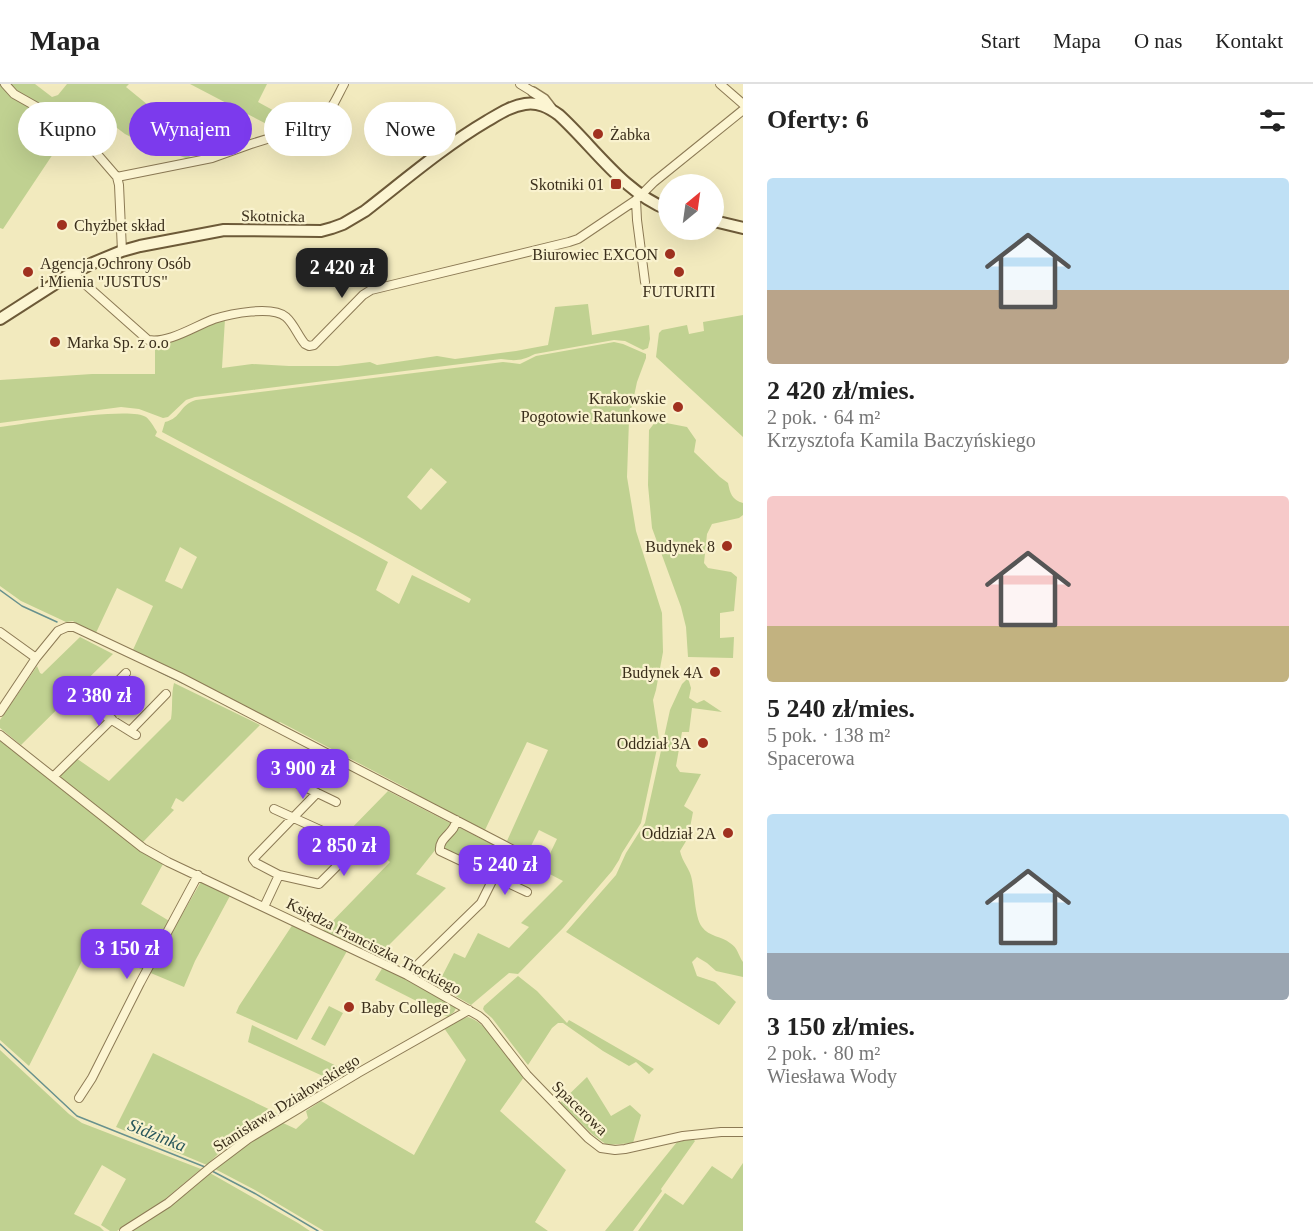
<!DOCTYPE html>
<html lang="pl">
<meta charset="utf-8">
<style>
body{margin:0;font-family:Georgia,serif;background:#f6f6f6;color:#222;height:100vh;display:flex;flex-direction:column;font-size:22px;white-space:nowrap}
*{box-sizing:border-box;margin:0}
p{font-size:20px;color:#767676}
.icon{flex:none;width:33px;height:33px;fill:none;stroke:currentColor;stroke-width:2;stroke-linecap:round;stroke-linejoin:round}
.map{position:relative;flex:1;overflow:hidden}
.sheet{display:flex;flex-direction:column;background:#fff;width:570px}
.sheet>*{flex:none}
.banner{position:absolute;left:18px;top:18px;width:570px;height:54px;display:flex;gap:12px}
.needle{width:39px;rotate:29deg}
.controls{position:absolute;left:658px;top:90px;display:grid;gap:12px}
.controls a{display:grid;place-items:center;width:66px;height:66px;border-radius:50%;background:#fff;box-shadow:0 6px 24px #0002;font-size:30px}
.price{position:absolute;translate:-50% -51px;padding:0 14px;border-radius:12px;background:#7c3aed;color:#fff;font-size:20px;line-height:39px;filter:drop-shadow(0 2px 3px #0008)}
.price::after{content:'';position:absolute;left:50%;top:36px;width:18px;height:14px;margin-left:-9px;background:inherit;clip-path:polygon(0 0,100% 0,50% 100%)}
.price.active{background:#222;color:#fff}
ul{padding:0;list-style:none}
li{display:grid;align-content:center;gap:12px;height:318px;padding:0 24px}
li span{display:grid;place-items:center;height:186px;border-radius:6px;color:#555}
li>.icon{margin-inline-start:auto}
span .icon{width:108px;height:108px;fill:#fffc;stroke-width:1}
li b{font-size:26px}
h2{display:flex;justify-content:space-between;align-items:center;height:72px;padding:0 24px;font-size:26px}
.pill{padding:0 21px;border-radius:27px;background:#fff;box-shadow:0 6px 24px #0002;font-size:21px;line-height:54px}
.pill.active{background:#7c3aed;color:#fff}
header{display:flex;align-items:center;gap:36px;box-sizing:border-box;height:84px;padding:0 30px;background:#fff;border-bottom:2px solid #e0e0e0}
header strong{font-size:28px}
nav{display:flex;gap:33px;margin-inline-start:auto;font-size:21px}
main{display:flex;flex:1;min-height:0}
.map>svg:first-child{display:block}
</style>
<header>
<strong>Mapa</strong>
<nav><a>Start</a><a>Mapa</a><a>O nas</a><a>Kontakt</a></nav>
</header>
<main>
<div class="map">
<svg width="743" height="1147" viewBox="0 0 743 1147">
<rect width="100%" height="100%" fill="#f2eabe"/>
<path fill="#c0d191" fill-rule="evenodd" d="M 0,0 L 69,46 L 3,145 L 0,144 Z
M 8,0 L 35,0 L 52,13 L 58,11 L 67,0 L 129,0 L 126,3 L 148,21 L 141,34 L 174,53 L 176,63 L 192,74 L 188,75 L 170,68 L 152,64 L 125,50 L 92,25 L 71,41 L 54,28 L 18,9 Z
M 190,0 L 267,0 L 258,18 L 300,41 L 280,47 Z
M 588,220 L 592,251 L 649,241 L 650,255 L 648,264 L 643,266 L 625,257 L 614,256 L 535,270 C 521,277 516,277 501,275 L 195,313 L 186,316 L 168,333 L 163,334 L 139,325 L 121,323 L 0,339 L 0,296 L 92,290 L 155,290 L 155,261 L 208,240 L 225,235 L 222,284 L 252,280 L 289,282 L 338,282 L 370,278 L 377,281 L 437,272 L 455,275 L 516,267 L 548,261 L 555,223 Z
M 743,231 L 743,353 L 656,273 L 659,249 L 662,246 L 687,241 L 689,250 L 704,247 L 703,238 Z
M 614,258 L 623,260 L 646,270 L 646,274 L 637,298 L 629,336 L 627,393 L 636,447 L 662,529 L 663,568 L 656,606 L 653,616 L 659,655 L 641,739 L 622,769 L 619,776 L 612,787 L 563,844 L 518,890 L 509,889 L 471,921 L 452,910 L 448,910 L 436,904 L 454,869 L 465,874 L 478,849 L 509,864 L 529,843 L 521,839 L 563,797 L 542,786 L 557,755 L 539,746 L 528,768 L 507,757 L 548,666 L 527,658 L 485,746 L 406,708 L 408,705 L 280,638 L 277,641 L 132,568 L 153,522 L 117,504 L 95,551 L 82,545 L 73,537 L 66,538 L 21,517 L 0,502 L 0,343 C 23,340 131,322 146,333 C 150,336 154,343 157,348 L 155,352 L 285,421 L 388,478 L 376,506 L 399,520 L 412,491 L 469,519 L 471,515 L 358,452 L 162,348 L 165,338 C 182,334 179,321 196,316 L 503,278 L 520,280 L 536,272 ZM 431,384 L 447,398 L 421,426 L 407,413 ZM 180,463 L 197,473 L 182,505 L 165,497 Z
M 656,337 L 687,343 L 696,356 L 694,368 L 720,393 L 728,399 C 730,409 732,416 743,419 L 743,431 L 739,434 L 712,440 L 707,450 L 704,479 L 708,484 L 731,488 L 737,493 L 734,527 L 720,529 L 720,554 L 734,553 L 733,574 L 688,573 L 686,543 L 681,523 L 652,444 L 648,401 L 649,346 Z
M 80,553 L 113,570 L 21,661 L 0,644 L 0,636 L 37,582 L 40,589 L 42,590 Z
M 688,594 L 691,604 L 689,614 L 697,619 L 704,616 L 722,628 L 692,624 L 689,648 L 682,648 L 676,682 L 680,688 L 701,690 L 684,722 L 693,728 L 688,754 L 680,767 C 682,777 689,784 691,792 C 695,806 694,832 702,843 C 709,853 722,852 730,859 C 738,864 738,871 743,878 L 743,893 L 716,887 L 707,879 L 697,873 L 692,878 L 697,892 L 715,898 L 736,918 L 719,941 L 566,848 L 616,791 L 626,769 L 645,739 L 670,626 L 682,600 Z
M 174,599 L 260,641 L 183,718 L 176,714 L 171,724 L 174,726 L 142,759 L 60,693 L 59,691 L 76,674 L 109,697 L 171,635 C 173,623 171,611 174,599 Z
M 0,655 L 143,768 L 163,780 L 141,820 L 176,841 L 202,796 L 231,810 L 195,877 L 184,903 L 89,863 L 29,982 L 0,956 Z
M 388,707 L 454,741 L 436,765 L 416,790 L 446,804 L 376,874 L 322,848 L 390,778 L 385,774 L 343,753 Z
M 458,743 L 518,773 L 507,796 L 442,767 L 445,755 Z
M 293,840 L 347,867 L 297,956 L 236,929 L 239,922 Z
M 383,883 L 452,919 L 456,924 L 454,928 L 448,933 L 375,896 Z
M 518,892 L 537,907 L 567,939 L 569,936 L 654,985 L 649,990 L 636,978 L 629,982 L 603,967 L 563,939 L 558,939 L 552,944 L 528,981 L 492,934 L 485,928 L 483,925 L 484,922 Z
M 329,922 L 343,929 L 325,962 L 311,955 Z
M 468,933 C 488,939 511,976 524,993 L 500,1027 L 566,1086 L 535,1138 L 548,1147 L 324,1147 L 255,1106 L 215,1085 L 224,1075 L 241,1061 L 283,1039 L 296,1045 L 308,1034 L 306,1027 L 321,1017 L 414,1071 L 466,976 L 444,944 L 456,937 Z
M 252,941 L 347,987 L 336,998 L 248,958 Z
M 0,966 L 69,1030 L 82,1039 L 201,1085 L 163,1117 L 117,1147 L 110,1147 L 101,1141 L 126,1095 L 102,1081 L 74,1130 L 100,1143 L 104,1147 L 0,1147 Z
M 153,969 L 279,1030 L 252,1044 L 218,1070 L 207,1081 L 116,1043 Z
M 587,993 L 611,1032 L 630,1021 L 641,1031 L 633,1059 L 607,1061 L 592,1050 L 560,1019 Z
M 693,1055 L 695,1057 L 661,1105 L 662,1107 L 633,1147 L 605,1147 L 677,1058 Z
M 743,1079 L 743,1147 L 638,1147 L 665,1109 L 683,1121 L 712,1082 L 732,1095 Z
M 210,1089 L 298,1139 L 310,1147 L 132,1147 L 191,1106 Z"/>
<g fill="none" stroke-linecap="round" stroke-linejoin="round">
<path stroke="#68918d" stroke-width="1.5" d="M 0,506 L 22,522 L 57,538
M 158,587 L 183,599
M 0,960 L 77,1032 L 205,1083
M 212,1087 L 254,1109 L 318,1147"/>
<defs>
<path id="minor" d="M 5,0 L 14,10 L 53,32 L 85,56 L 117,93 L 119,101 L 122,167
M 520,0 L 533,8
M 720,0 L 743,20
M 117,93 L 212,74 L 251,60 L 319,39 C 330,30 337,13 344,0
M 636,116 L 637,136 L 645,198
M 74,188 L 77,193 L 148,256 C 168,260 195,242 214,235 C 230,230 272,221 286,233 C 294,240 298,252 305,260 L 309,262 L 314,261 L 363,211 L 371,206 L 569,158 L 578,155 L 636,116 L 654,98 L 743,26
M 0,548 L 36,574
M 75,613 L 136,651
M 92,624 L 126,589
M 0,628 L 36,574 L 58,547 L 67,543 L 74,543 L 180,593 L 523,771
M 130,647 L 166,610
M 0,651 L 143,764 L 168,778 L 407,891 L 479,932 L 485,937 L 527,991 L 588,1054 L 601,1064 L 615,1066 L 625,1065 L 683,1052 L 721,1048 L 743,1048
M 280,691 L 336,718
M 53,693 L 112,635
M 274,725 L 340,755
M 456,736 C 456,749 438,753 440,767 L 527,808
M 279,791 L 319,800 L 351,768
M 264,823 L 279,791 L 256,779 L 253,775 L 317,709
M 407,891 L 481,819 L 494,793
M 79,1014 L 92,994 L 140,899 L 198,791
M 124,1147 L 168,1119 L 211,1083 L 248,1055 L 358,989 L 469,926"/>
<path id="tertiary" d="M 533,8 L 544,15 L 551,24"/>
<path id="secondary" d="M 714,137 L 743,144
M 0,235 L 67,192 L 93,179 L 122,167 L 140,162 L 224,146 L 321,147 L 332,144 L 343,140 L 365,127 C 405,96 443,63 487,37 C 499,30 511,22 525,20 C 538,18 548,23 559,31 C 594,63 623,108 669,126"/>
</defs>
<use href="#minor" stroke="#8c7a55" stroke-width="10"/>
<use href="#tertiary" stroke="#8c7a55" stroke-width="12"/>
<use href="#secondary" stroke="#6d5a38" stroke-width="14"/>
<use href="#minor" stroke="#fcf5d2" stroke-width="8"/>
<use href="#tertiary" stroke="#fcf5d2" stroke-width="9"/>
<use href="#secondary" stroke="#fcf5d2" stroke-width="10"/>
</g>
<g fill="#a0311f" stroke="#f9f2ce" stroke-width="2">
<circle cx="598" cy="50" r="6"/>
<rect x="610" y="94" width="12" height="12" rx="3"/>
<circle cx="62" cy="141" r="6"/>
<circle cx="670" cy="170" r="6"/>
<circle cx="28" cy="188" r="6"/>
<circle cx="679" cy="188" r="6"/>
<circle cx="55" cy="258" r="6"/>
<circle cx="678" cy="323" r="6"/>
<circle cx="727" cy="462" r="6"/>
<circle cx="715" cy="588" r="6"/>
<circle cx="703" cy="659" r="6"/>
<circle cx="728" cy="749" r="6"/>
<circle cx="349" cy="923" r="6"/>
</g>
<g text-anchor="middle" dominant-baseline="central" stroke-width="4.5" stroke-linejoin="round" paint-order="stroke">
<g font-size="16" fill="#3a2e1b" stroke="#f9f2ce" text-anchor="end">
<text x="610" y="50" text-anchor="start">Żabka</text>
<text x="604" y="100">Skotniki 01</text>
<text x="74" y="141" text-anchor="start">Chyżbet skład</text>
<text x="658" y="170">Biurowiec EXCON</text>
<text x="40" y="179" text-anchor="start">Agencja Ochrony Osób<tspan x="40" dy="18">i Mienia "JUSTUS"</tspan></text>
<text x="679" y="207" text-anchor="middle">FUTURITI</text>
<text x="67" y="258" text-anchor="start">Marka Sp. z o.o</text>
<text x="666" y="314">Krakowskie<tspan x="666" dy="18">Pogotowie Ratunkowe</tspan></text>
<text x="715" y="462">Budynek 8</text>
<text x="703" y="588">Budynek 4A</text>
<text x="691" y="659">Oddział 3A</text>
<text x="716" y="749">Oddział 2A</text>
<text x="361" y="923" text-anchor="start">Baby College</text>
</g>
<g font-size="16" fill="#3a2e1b" stroke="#f9f2ce">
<text transform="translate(273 132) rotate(1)">Skotnicka</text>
<text transform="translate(374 862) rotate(27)">Księdza Franciszka Trockiego</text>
<text transform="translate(286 1019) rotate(-32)">Stanisława Działowskiego</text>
<text transform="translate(580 1024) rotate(44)">Spacerowa</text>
</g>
<g font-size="18" font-style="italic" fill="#29575b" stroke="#f9f2ce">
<text transform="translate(157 1051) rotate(22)">Sidzinka</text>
</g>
</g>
</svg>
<div class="controls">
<a><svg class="needle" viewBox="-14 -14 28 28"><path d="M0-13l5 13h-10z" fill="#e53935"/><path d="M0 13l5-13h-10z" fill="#767676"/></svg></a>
</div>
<b class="price active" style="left:342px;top:215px">2 420 zł</b>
<b class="price" style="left:99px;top:643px">2 380 zł</b>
<b class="price" style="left:303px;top:716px">3 900 zł</b>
<b class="price" style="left:344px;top:793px">2 850 zł</b>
<b class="price" style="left:505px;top:812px">5 240 zł</b>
<b class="price" style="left:127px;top:896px">3 150 zł</b>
<div class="banner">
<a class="pill">Kupno</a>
<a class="pill active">Wynajem</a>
<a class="pill">Filtry</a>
<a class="pill">Nowe</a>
</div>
</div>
<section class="sheet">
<h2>Oferty: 6<svg class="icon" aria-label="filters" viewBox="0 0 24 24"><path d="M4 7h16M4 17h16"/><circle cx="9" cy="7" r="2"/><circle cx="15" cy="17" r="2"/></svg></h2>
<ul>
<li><span style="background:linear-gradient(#bfe0f5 60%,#b9a48a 0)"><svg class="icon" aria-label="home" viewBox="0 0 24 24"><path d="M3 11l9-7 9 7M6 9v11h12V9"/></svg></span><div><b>2 420 zł/mies.</b><p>2 pok. · 64 m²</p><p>Krzysztofa Kamila Baczyńskiego</p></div></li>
<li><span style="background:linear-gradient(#f6c9c9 70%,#c2b280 0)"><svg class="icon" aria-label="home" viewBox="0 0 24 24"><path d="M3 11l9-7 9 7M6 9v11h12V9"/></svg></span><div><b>5 240 zł/mies.</b><p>5 pok. · 138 m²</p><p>Spacerowa</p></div></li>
<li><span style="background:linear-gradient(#bfe0f5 75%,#9aa5b1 0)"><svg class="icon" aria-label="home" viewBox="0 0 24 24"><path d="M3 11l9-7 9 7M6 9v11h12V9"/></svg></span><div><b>3 150 zł/mies.</b><p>2 pok. · 80 m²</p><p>Wiesława Wody</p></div></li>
</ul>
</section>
</main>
